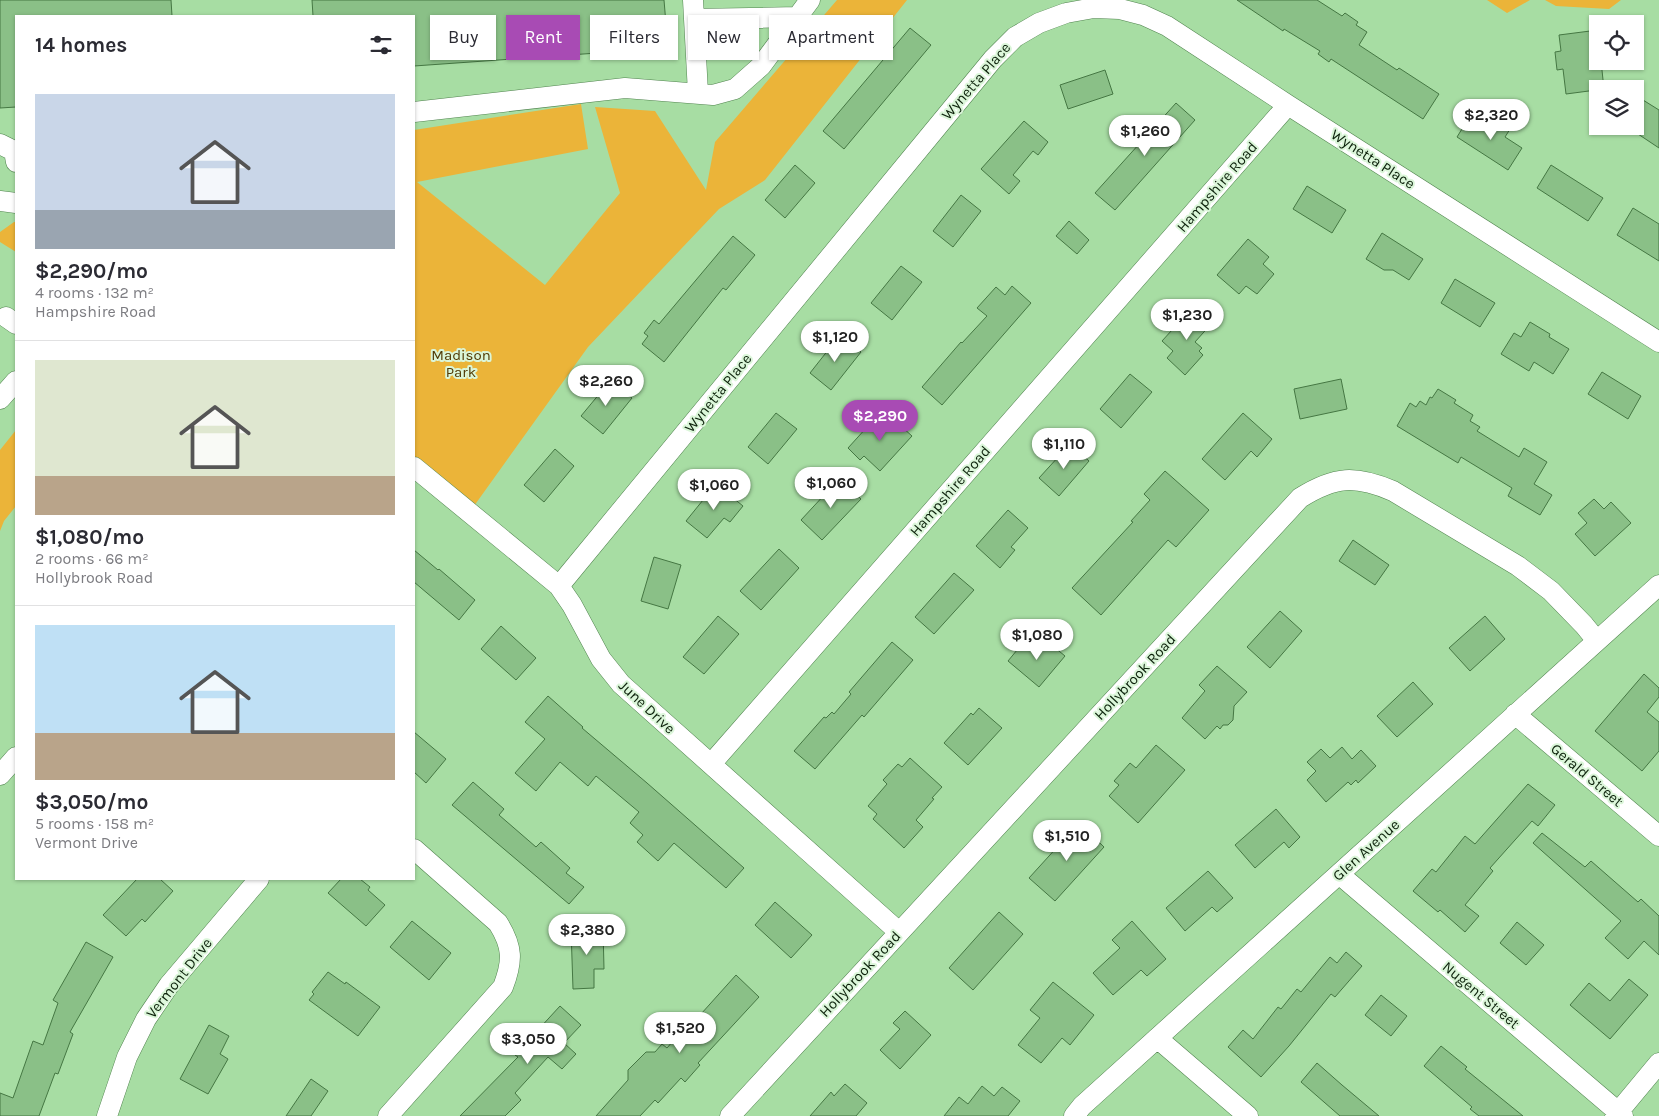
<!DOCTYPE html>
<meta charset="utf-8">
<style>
body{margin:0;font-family:Karla,sans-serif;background:#f2f2f3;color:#2b2b33;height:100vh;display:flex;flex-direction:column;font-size:19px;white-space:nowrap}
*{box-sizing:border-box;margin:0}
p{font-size:16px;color:#7c7c81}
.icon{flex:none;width:28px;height:28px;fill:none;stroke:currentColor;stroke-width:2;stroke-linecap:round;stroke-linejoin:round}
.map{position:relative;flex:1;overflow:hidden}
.drawer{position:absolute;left:15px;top:15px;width:400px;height:865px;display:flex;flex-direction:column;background:#fff;border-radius:0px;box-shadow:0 1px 4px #0004}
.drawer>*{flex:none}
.guide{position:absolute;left:430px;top:15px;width:475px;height:45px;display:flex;gap:10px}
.tools{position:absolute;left:1589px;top:15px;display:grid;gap:10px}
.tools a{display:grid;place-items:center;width:55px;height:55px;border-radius:0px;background:#fff;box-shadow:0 1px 4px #0004;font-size:25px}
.price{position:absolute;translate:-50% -42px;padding:0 11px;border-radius:18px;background:#fff;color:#222;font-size:16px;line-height:32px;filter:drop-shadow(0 1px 2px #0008)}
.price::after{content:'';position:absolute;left:50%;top:30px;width:15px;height:11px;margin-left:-8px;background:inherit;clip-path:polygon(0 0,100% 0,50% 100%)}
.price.on{background:#a84bb4;color:#fff}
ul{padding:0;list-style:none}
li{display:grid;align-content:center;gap:10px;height:265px;padding:0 20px}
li+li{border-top:1px solid #e1e1e2}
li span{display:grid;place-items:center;height:155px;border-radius:0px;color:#555}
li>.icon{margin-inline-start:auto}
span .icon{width:90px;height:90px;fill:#fffc;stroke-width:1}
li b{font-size:21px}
h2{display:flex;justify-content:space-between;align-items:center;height:60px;padding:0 20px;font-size:21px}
.chip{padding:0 18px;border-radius:0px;background:#fff;box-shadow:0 1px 4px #0004;font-size:18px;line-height:45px}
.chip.on{background:#a84bb4;color:#fff}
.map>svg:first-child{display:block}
</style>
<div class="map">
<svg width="1659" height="1116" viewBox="0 0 1659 1116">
<rect width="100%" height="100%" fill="#a7dda3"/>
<path fill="#ebb439" d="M 837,0 L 907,0 L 765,180 L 719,209 L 588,347 L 469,513 L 414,467 L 414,130 L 581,104 L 588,149 L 417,182 L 545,285 L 620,193 L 595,107 L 655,111 L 706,190 L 715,142 Z
M 1487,0 L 1530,0 L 1507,13 Z
M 1545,0 L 1621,0 L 1609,9 L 1556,6 Z
M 14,222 L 16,222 L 16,252 L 0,242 L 0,232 Z
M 16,430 L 16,506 L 4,521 L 0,531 L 0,450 Z"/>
<path fill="#8ac087" stroke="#457743" d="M 0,0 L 171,0 L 172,16 L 16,16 L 16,107 L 0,108 Z
M 312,0 L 664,0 L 668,48 L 414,66 L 414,16 L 313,16 Z
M 1237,0 L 1317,0 L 1342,16 L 1345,13 L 1358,22 L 1356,25 L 1367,32 L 1359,45 L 1397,70 L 1399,68 L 1439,94 L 1423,119 L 1331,59 L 1329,62 L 1318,54 L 1320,51 L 1284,29 L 1283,31 Z
M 910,28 L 931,45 L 844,149 L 823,131 Z
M 1598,30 L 1598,61 L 1601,61 L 1604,89 L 1566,94 L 1563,69 L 1557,70 L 1555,52 L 1561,51 L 1559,35 Z
M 1105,70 L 1113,94 L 1068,109 L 1060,85 Z
M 1635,95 L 1659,110 L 1659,148 L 1635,132 Z
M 1176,103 L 1195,120 L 1115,210 L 1095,193 Z
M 1470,116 L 1491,129 L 1498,117 L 1512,126 L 1505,137 L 1522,148 L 1508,170 L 1457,137 Z
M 1024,121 L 1048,142 L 1038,155 L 1033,151 L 1013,175 L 1020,181 L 1009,194 L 981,169 Z
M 795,165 L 815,183 L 785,218 L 765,200 Z
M 1551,165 L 1603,198 L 1588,221 L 1537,188 Z
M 1307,186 L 1346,210 L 1332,233 L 1293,209 Z
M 961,195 L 981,211 L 953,247 L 933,231 Z
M 1633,208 L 1659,224 L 1659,261 L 1617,235 Z
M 1069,221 L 1089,240 L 1077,254 L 1056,236 Z
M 1382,233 L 1423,259 L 1409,280 L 1393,270 L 1384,270 L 1366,259 Z
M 733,236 L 755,255 L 726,290 L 723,288 L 664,362 L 642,344 L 648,336 L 644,333 L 654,320 L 659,324 Z
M 1248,239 L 1269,257 L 1263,264 L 1274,274 L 1257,294 L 1246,286 L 1239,294 L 1217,275 Z
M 901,266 L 922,282 L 892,320 L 871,303 Z
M 1455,279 L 1495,303 L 1480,327 L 1441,303 Z
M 1012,286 L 1031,303 L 942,405 L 922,387 L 961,342 L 962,343 L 987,316 L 977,308 L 996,287 L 1005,295 Z
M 1193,307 L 1212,323 L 1195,342 L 1202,348 L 1199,351 L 1203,355 L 1185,375 L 1167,358 L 1173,351 L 1162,341 Z
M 1530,322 L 1550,334 L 1549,337 L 1569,349 L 1553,374 L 1534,362 L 1529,371 L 1501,354 L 1514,333 L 1521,337 Z
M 840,335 L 861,352 L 831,390 L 810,373 Z
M 1602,372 L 1641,396 L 1628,419 L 1588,394 Z
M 1130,374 L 1152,392 L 1121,428 L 1100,409 Z
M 1341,379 L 1347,409 L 1300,419 L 1294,389 Z
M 610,381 L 632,398 L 603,434 L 581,416 Z
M 1438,389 L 1456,400 L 1454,403 L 1473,415 L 1470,421 L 1480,427 L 1477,431 L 1519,457 L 1524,448 L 1547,462 L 1534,484 L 1552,495 L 1540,515 L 1508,496 L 1512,488 L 1461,457 L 1458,463 L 1397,426 L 1410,403 L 1416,407 L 1420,401 L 1426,405 L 1430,397 L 1432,398 Z
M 776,413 L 797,429 L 768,464 L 748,447 Z
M 1243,413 L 1272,439 L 1257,457 L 1251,451 L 1225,480 L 1202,459 Z
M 877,416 L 888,426 L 894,420 L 912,436 L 880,471 L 864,456 L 860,460 L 848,448 Z
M 1070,444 L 1089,461 L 1059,496 L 1039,478 Z
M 555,449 L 574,466 L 544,502 L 524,485 Z
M 1165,471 L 1209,510 L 1176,547 L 1168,540 L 1101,615 L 1072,588 L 1133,522 L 1131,521 L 1150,500 L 1144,494 Z
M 839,479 L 861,499 L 822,540 L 801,520 Z
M 716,484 L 743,506 L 730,522 L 724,518 L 707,538 L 686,521 Z
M 1594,499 L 1604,509 L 1611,502 L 1631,523 L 1595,556 L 1575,534 L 1587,523 L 1578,513 Z
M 1008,510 L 1028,528 L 1011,547 L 1015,550 L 1000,568 L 976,546 Z
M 1353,540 L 1389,565 L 1375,585 L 1339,561 Z
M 779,549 L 799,568 L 761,610 L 740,591 Z
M 414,550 L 438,570 L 439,569 L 475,600 L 459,620 L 414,582 Z
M 654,557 L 681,565 L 668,609 L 641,601 Z
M 954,573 L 974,590 L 934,634 L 915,617 Z
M 1280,611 L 1302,631 L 1270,668 L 1247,647 Z
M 718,616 L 739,634 L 704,674 L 683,657 Z
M 1485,616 L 1505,639 L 1470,671 L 1449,648 Z
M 501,626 L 536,658 L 516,680 L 481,649 Z
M 1042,637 L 1065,656 L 1039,687 L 1008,661 L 1022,644 L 1031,650 Z
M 892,642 L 913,660 L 864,717 L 862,715 L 815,769 L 794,751 L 824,717 L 826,718 L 832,712 L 834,714 L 851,694 L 849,692 Z
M 1217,666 L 1247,692 L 1234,706 L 1233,720 L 1228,725 L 1223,725 L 1220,729 L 1217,726 L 1205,739 L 1182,718 L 1205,691 L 1199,685 Z
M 1644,674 L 1659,688 L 1659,697 L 1647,712 L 1659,722 L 1659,751 L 1642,771 L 1595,731 Z
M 1413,682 L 1433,704 L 1397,737 L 1377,716 Z
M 548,696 L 583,727 L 582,728 L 647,783 L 744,868 L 726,888 L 674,843 L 658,861 L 637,842 L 643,835 L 630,823 L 639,812 L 596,776 L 588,786 L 560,762 L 536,791 L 515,773 L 545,739 L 525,722 Z
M 979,708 L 1002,728 L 968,765 L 944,743 L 971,713 L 973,715 Z
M 414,732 L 446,759 L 426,783 L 414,772 Z
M 1156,745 L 1185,770 L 1138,823 L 1109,796 L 1119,785 L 1114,781 L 1130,763 L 1136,768 Z
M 1342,747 L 1352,759 L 1361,750 L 1376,766 L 1358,783 L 1356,780 L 1351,785 L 1348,782 L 1326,802 L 1307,780 L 1316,771 L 1307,762 L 1321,749 L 1330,758 Z
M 910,758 L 942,787 L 932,798 L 934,799 L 916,820 L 923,827 L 904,848 L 873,819 L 877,814 L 868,806 L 887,784 L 883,780 L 898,764 L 902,767 Z
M 473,782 L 504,809 L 499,815 L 536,847 L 541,842 L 570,868 L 566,873 L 584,887 L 569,904 L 452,805 Z
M 1528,784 L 1555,805 L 1538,826 L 1532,821 L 1490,868 L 1493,871 L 1465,905 L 1479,916 L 1465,932 L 1440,910 L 1438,912 L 1413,891 L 1432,869 L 1436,872 L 1465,836 L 1475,844 Z
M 1276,809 L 1300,837 L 1289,848 L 1284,842 L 1255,868 L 1235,845 Z
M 1079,823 L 1104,847 L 1055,901 L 1029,878 Z
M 1542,833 L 1585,867 L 1591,861 L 1638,902 L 1641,899 L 1659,916 L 1659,955 L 1644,941 L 1628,959 L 1605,938 L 1621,921 L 1533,843 Z
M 1208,871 L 1233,898 L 1217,912 L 1212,907 L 1185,931 L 1166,908 Z
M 137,879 L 160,879 L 173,891 L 145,922 L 142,919 L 126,936 L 103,915 Z
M 341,879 L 360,879 L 370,887 L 368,890 L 385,905 L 366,926 L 328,893 Z
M 775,902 L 812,935 L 791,958 L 755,925 Z
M 999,912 L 1023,934 L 973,990 L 949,968 Z
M 412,921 L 451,953 L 429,980 L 390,947 Z
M 1132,921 L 1166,959 L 1147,976 L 1141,970 L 1113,995 L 1093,973 L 1120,948 L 1112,940 Z
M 1517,922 L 1544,945 L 1526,965 L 1500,943 Z
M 603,928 L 604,969 L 594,969 L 594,988 L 573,989 L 571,929 Z
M 86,942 L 113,957 L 70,1032 L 73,1034 L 58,1074 L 55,1073 L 39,1116 L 0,1116 L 0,1093 L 13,1098 L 33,1041 L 43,1045 L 58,1003 L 53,1000 Z
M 1346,952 L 1362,966 L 1335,997 L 1331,994 L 1289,1046 L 1261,1077 L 1228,1047 L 1243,1030 L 1253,1039 L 1278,1007 L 1281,1009 L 1297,989 L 1301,992 L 1330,957 L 1337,963 Z
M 328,972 L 345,984 L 346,982 L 380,1007 L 358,1036 L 309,1000 L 314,994 L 312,992 Z
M 736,975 L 759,997 L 698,1063 L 700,1065 L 685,1082 L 681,1078 L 658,1103 L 655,1100 L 640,1116 L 596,1116 L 628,1080 L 628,1070 L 646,1052 L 655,1052 L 662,1044 L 667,1048 L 673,1041 L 675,1043 Z
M 1629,979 L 1648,995 L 1610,1039 L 1570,1005 L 1589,983 L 1610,1001 Z
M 1053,982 L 1094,1015 L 1070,1045 L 1062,1038 L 1041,1063 L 1018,1045 L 1040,1018 L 1030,1010 Z
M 1381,995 L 1407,1016 L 1391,1036 L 1365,1015 Z
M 560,1006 L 581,1025 L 564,1043 L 576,1054 L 562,1069 L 548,1057 L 515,1093 L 521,1100 L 505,1116 L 460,1116 L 518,1057 L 515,1055 Z
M 905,1011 L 931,1035 L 900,1069 L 880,1050 L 900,1029 L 893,1023 Z
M 209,1025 L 229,1036 L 220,1054 L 228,1059 L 208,1094 L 180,1079 Z
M 1441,1046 L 1467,1067 L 1465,1069 L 1523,1116 L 1479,1116 L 1470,1109 L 1472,1107 L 1424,1066 Z
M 1317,1063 L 1342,1085 L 1379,1116 L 1340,1116 L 1301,1082 Z
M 311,1079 L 328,1091 L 311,1116 L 286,1116 Z
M 845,1084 L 867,1103 L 856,1116 L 810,1116 L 831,1092 L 834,1096 Z
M 982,1086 L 994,1096 L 1002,1087 L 1020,1101 L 1008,1116 L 944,1116 L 959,1097 L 968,1104 Z"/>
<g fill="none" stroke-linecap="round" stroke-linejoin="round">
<defs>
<path id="minor" d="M 693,0 L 698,93
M 694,19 L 798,17
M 414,112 L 625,88 L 713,95 L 735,89 L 761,66 L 810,0
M 0,144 L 14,151 L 16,162
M 0,201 L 16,203
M 6,317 L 16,324
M 0,399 L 16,381
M 414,467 L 559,586 L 572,605 L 601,659 L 621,684 L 899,932
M 559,586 L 993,59 L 1015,37 L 1039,23 L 1066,13 L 1094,8 L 1120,9 L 1143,15 L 1167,26 L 1288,105 L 1659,342
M 1515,714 L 1659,836
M 711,764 L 1288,105
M 0,775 L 16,757
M 1339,874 L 1623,1116
M 1157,1038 L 1248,1116
M 107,1116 L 127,1057 L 146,1019 L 169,985 L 259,879
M 388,1116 L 503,987 C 513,961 513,947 498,923 L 414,849
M 730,1116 L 1300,498 C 1335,476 1355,475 1393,491 L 1518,566 L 1551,591 L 1584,625 L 1597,641
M 1074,1116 L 1082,1106 L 1659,585
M 1615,1116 L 1659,1063"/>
</defs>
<use href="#minor" stroke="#51844f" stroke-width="21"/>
<use href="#minor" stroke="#fff" stroke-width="20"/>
</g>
<g text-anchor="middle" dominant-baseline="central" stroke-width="4" stroke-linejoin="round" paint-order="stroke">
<g font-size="15" fill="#0d220c" stroke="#dbf6d9">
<text transform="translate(976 81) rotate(-49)">Wynetta Place</text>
<text transform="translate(1373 159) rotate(33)">Wynetta Place</text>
<text transform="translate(1217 187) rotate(-49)">Hampshire Road</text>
<text transform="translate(718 393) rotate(-51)">Wynetta Place</text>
<text transform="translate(950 491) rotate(-49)">Hampshire Road</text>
<text transform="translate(1135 677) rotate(-47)">Hollybrook Road</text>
<text transform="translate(647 707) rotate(43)">June Drive</text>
<text transform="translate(1587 775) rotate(40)">Gerald Street</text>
<text transform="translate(1366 850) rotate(-42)">Glen Avenue</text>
<text transform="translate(860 974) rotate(-47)">Hollybrook Road</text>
<text transform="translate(179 978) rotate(-52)">Vermont Drive</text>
<text transform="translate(1481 995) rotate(40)">Nugent Street</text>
</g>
<g font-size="15" fill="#513a05" stroke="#dbf6d9">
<text x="461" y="355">Madison<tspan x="461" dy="17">Park</tspan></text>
</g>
</g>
</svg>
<div class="tools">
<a><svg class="icon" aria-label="locate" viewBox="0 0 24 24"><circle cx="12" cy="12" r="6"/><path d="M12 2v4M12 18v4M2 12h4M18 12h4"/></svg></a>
<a><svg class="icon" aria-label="layers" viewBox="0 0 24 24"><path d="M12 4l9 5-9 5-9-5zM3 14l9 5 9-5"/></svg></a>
</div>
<b class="price" style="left:1491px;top:141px">$2,320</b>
<b class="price" style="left:1145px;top:157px">$1,260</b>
<b class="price" style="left:1187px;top:341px">$1,230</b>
<b class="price" style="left:835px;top:363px">$1,120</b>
<b class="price" style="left:606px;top:407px">$2,260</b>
<b class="price on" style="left:880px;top:442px">$2,290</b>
<b class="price" style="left:1064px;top:470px">$1,110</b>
<b class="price" style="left:831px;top:509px">$1,060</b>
<b class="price" style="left:714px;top:511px">$1,060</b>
<b class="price" style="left:1037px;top:661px">$1,080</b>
<b class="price" style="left:1067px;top:862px">$1,510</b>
<b class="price" style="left:587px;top:956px">$2,380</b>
<b class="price" style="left:680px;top:1054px">$1,520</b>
<b class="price" style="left:528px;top:1065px">$3,050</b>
<div class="guide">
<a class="chip">Buy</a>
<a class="chip on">Rent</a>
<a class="chip">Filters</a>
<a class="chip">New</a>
<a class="chip">Apartment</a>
</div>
<section class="drawer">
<h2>14 homes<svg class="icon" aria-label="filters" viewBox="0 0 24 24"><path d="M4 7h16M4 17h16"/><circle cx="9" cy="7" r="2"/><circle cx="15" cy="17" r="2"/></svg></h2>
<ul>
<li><span style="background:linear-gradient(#c9d6e8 75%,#9aa5b1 0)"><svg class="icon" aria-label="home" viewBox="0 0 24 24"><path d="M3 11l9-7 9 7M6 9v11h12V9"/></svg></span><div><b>$2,290/mo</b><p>4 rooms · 132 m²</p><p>Hampshire Road</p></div></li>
<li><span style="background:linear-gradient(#dfe7d0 75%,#b9a48a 0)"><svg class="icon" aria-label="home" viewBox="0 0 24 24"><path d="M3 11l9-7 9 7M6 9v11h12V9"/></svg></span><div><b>$1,080/mo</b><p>2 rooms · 66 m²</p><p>Hollybrook Road</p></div></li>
<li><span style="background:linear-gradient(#bfe0f5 70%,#b9a48a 0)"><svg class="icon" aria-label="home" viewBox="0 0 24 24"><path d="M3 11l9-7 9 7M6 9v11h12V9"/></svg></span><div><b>$3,050/mo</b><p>5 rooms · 158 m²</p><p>Vermont Drive</p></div></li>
</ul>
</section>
</div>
